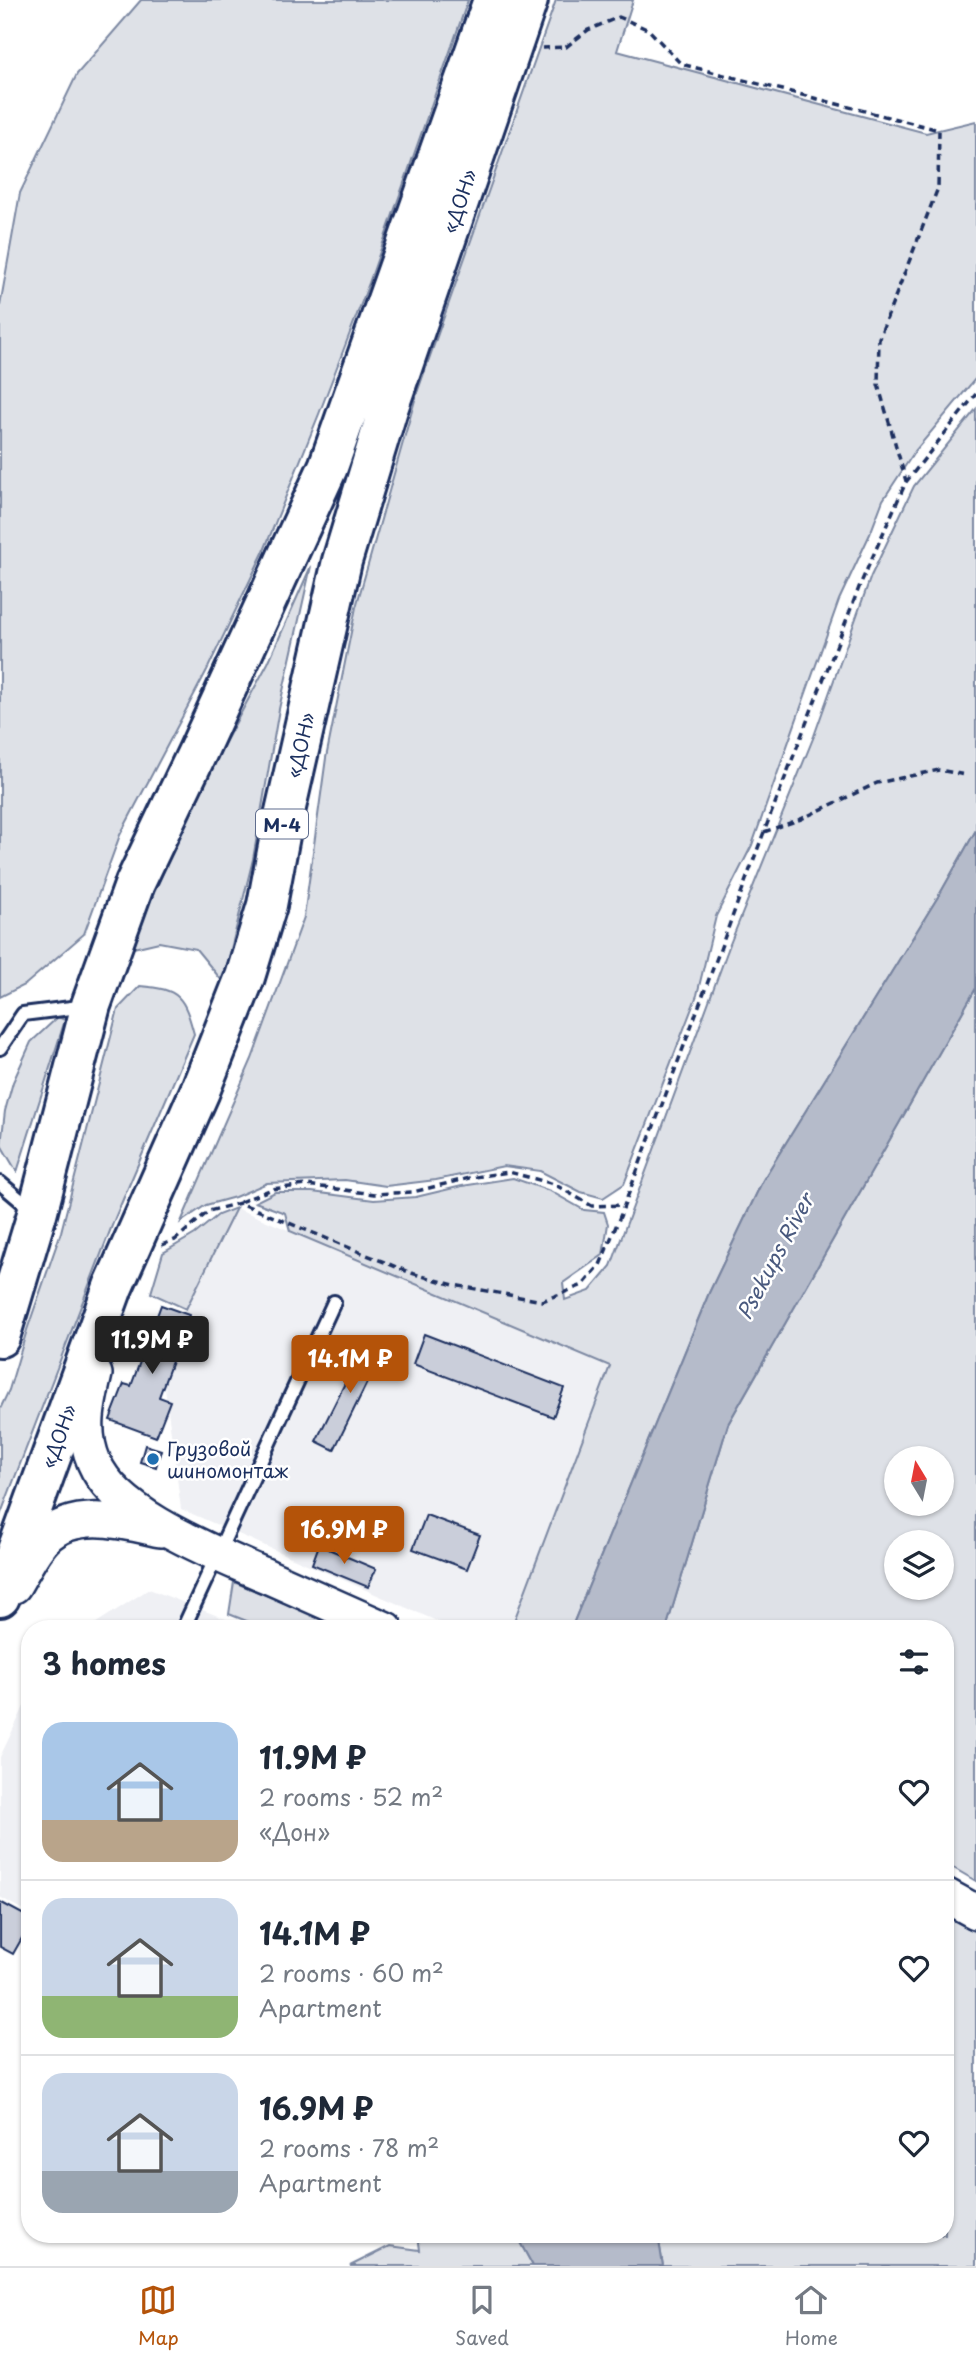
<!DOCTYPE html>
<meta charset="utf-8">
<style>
body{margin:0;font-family:"Playpen Sans",sans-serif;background:#f2f2f3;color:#1f2937;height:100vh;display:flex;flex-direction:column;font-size:26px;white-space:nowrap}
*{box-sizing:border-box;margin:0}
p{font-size:23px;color:#747a83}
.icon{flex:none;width:38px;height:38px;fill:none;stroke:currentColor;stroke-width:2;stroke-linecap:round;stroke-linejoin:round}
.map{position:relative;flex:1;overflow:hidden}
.drawer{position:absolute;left:21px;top:1620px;width:933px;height:623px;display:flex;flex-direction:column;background:#fff;border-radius:28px;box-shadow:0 2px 5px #0004}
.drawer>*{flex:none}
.needle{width:46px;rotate:350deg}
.fabs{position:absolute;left:884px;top:1446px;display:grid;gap:14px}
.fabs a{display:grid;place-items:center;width:70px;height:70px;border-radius:50%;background:#fff;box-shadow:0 2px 5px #0004;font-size:35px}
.price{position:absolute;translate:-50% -60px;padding:0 16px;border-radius:7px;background:#b45309;color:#fff;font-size:23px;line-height:46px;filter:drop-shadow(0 2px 4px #0008)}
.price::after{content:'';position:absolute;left:50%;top:42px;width:21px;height:16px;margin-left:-10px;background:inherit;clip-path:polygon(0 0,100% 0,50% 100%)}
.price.selected{background:#222;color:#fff}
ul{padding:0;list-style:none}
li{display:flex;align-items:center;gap:21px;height:175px;padding:0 21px}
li+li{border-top:2px solid #e0e1e3}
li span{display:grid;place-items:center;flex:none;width:196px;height:140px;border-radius:21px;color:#555}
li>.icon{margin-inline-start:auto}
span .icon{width:84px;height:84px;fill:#fffc;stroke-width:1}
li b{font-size:30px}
h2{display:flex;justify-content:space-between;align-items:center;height:84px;padding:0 21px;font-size:30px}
.tab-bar{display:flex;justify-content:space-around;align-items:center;height:98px;border-top:2px solid #e0e1e3;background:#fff;font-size:19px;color:#747a83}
.tab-bar a{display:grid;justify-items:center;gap:4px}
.tab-bar .selected{color:#b45309}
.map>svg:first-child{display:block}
</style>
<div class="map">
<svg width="976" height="2266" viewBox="0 0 976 2266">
<rect width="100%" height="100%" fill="#fff"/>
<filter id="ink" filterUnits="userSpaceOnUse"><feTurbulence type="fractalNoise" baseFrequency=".0143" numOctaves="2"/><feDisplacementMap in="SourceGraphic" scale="14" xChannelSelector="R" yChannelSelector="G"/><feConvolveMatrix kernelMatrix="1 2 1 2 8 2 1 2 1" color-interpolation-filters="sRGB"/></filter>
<g filter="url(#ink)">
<path fill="#eff0f4" d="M 236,1208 L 610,1366 L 511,1629 L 455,1629 L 181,1509 L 161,1357 Z
M 149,1589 L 251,1629 L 87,1629 Z
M 30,1694 L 30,1914 L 0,1897 L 0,1757 Z"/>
<path fill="#dee1e7" stroke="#7c88a2" stroke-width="2" fill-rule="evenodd" d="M 141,0 L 468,0 L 369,283 L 319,414 L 263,553 L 207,670 L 120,835 L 84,934 L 26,984 L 0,997 L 0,306 L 20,193 L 77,74 Z
M 556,0 L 633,0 L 617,51 L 926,133 L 976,121 L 976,378 L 915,451 L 883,500 L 870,534 L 839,600 L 752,845 L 716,916 L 697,995 L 624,1184 L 603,1198 L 581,1192 L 540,1171 L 504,1166 L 436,1180 L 386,1186 L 345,1180 L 267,1183 L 235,1197 L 206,1205 L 181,1222 L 252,1059 L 304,917 L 326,758 L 356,607 L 417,393 Z
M 976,409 L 976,830 L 941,892 L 763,1180 L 709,1293 L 571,1629 L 511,1629 L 610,1366 L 290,1231 L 285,1213 L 255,1202 L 275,1192 L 312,1192 L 374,1200 L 416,1197 L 462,1186 L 513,1178 L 550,1191 L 584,1210 L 604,1212 L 608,1224 L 603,1255 L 563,1283 L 565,1300 L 590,1291 L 611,1266 L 730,944 L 814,736 L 871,576 L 914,486 Z
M 311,566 L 279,709 L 253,859 L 223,982 L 196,949 L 159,942 L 129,949 L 203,783 L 268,663 Z
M 140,986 C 180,989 184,997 194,1034 L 115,1218 L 0,1516 L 0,1409 L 9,1390 L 27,1330 L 61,1232 L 118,1009 Z
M 976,988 L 976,1881 L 945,1863 L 945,1629 L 666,1629 L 728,1424 ZM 896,1458 L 942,1458 L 942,1503 L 896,1503 ZM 896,1542 L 942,1542 L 942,1587 L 896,1587 Z
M 58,1017 L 65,1020 L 17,1172 L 1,1145 L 5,1111 L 13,1082 L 31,1042 Z
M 236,1208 L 186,1309 L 151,1293 L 163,1253 L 195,1234 L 218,1215 Z
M 234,1582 L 347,1629 L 267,1629 L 229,1614 Z
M 945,1915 L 976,1932 L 976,2266 L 663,2266 L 658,2235 L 945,2235 Z
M 418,2235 L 516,2235 L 533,2266 L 350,2266 L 390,2246 L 420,2250 Z"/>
<path fill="#b5bbca" stroke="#77839f" stroke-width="2" d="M 976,830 L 976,988 L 728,1424 L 666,1629 L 571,1629 L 709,1293 L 763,1180 L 941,892 Z
M 516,2235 L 658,2235 L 663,2266 L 533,2266 Z"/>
<path fill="#caceda" stroke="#1b2f5e" stroke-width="2" d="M 161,1305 L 189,1315 L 159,1397 L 170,1401 L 156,1437 L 110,1420 L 124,1384 L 131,1386 Z
M 424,1334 L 564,1388 L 553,1417 L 413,1364 Z
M 367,1339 L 384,1348 L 334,1450 L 316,1441 Z
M 145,1445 L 161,1450 L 156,1467 L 140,1462 Z
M 426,1515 L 480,1535 L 467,1569 L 413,1549 Z
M 319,1545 L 376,1569 L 368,1587 L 312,1564 Z
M 0,1902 L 30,1918 L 30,1924 L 13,1954 L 0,1947 Z"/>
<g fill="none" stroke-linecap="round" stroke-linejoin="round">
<defs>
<path id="lane" d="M 0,1048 L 23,1014 L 87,1006
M 0,1183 L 32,1210
M 183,1629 L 334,1302"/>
<path id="secondary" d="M 95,1374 C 88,1404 81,1432 94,1462 C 117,1517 218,1554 269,1577 C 308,1594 347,1612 386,1629
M 14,1586 C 23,1571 32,1552 44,1539 C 74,1508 124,1522 160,1530
M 945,1895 L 976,1912"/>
<path id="highway" d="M 0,1337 L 37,1214 L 91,1005 L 135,883 L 198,751 L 328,467 L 493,0
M 0,1597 L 113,1287 L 200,1091 L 245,977 L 267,905 L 282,825 L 342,561 L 388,409 L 528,0"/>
</defs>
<use href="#lane" stroke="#1b2f5e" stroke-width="18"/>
<use href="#secondary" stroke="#1b2f5e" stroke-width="38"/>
<use href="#highway" stroke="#1b2f5e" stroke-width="44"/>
<path stroke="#1b2f5e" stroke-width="3.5" stroke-dasharray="7 5" stroke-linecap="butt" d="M 542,48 L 566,47 L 588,30 L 619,17 L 649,30 L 681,64 L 939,130 L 938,188 L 879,338 L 878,384 L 906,481
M 764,832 L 801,819 L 877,783 L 939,770 L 966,775
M 240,1202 L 272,1189 L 307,1185 L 374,1194 L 413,1192 L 469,1178 L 509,1172 L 554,1184 L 592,1206 L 624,1205
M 162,1245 L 175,1240 L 209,1211 L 240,1203 L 411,1273 L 454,1285 L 542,1301 L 583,1285 L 600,1265 L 621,1214 L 764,832 L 860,585 L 906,482 L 976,394"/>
<use href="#lane" stroke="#fff" stroke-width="12"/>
<use href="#secondary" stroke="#fff" stroke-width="33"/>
<use href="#highway" stroke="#fff" stroke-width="38"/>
</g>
</g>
<circle fill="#1f6fb2" stroke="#fff" stroke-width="2.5" cx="153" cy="1459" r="7"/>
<g text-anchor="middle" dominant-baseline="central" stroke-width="5" stroke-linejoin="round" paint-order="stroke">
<rect fill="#fff" stroke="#5f6d8e" stroke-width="2" x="256" y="809.5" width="52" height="29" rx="5"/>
<g font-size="18" font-weight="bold" fill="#1b2f5e">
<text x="282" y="824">М-4</text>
</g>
<g font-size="19" fill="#1b2f5e" stroke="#fff">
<text transform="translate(459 201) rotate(-71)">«ДОН»</text>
<text transform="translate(300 745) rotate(-77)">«ДОН»</text>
<text transform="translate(58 1436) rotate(-70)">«ДОН»</text>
</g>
<g font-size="19" fill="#1b2f5e" stroke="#fff" text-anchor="start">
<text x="167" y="1448">Грузовой<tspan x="167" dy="22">шиномонтаж</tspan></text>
</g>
<g font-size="21" font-style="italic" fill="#49597e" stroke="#fff">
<text transform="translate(774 1256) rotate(-62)">Psekups River</text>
</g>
</g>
</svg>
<div class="fabs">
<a><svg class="needle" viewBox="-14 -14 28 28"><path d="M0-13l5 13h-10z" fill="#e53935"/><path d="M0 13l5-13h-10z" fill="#747a83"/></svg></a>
<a><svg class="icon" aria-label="layers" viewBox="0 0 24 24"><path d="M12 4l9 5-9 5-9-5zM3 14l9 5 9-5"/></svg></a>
</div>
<b class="price selected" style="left:152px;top:1376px">11.9M ₽</b>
<b class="price" style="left:350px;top:1395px">14.1M ₽</b>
<b class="price" style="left:344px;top:1566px">16.9M ₽</b>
<section class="drawer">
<h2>3 homes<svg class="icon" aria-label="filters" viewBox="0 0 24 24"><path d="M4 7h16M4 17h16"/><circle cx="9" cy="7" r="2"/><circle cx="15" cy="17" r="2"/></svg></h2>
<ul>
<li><span style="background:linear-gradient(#a9c7e8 70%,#b9a48a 0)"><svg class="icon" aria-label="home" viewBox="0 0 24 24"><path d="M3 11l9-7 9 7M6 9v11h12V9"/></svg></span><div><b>11.9M ₽</b><p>2 rooms · 52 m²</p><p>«Дон»</p></div><svg class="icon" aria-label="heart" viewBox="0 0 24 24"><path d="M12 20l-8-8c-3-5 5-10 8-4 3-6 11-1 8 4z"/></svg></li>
<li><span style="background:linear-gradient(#c9d6e8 70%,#8fb573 0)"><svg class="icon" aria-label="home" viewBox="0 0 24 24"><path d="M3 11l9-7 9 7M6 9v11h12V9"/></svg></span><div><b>14.1M ₽</b><p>2 rooms · 60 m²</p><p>Apartment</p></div><svg class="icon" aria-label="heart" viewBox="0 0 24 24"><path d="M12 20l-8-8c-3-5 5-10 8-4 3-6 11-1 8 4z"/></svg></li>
<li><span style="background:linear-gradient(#c9d6e8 70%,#9aa5b1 0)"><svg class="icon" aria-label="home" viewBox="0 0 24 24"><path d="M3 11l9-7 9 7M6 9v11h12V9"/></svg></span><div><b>16.9M ₽</b><p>2 rooms · 78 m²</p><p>Apartment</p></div><svg class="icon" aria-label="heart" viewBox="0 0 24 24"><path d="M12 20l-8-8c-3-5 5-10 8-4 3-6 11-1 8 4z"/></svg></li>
</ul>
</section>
</div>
<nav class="tab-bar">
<a class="selected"><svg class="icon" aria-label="map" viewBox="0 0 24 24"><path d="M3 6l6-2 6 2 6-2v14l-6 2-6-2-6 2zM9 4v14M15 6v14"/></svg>Map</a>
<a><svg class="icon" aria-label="saved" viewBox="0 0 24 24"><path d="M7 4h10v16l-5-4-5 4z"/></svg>Saved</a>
<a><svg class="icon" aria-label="home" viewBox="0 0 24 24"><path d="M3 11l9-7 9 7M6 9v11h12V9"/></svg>Home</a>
</nav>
